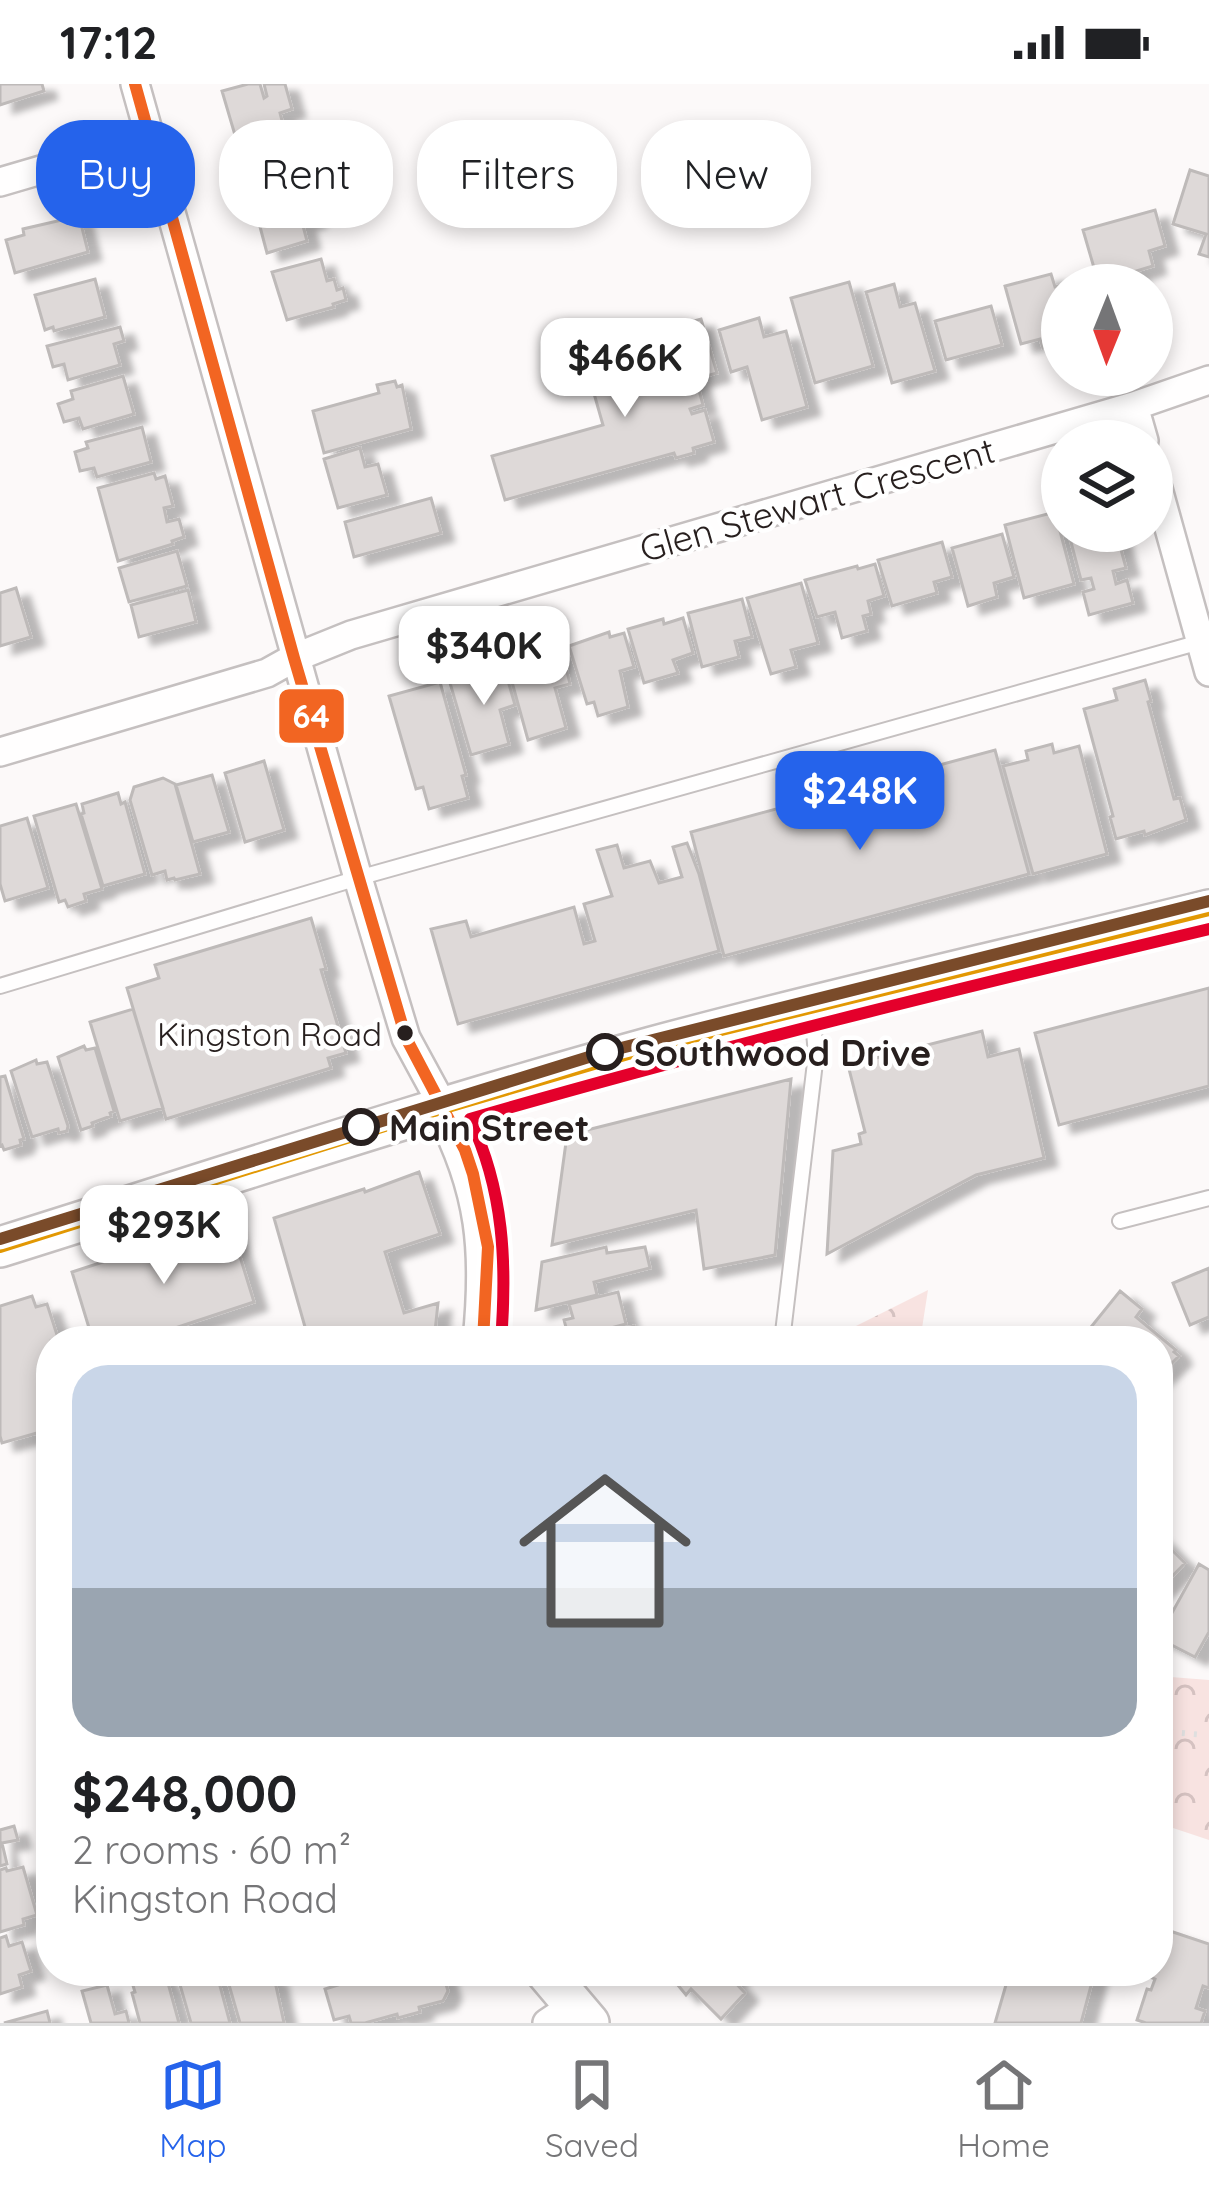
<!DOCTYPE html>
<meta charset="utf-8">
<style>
body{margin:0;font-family:Quicksand,sans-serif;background:#f2f2f2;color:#202124;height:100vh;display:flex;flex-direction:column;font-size:45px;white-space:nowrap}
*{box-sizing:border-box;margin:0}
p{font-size:39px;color:#757577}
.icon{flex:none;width:66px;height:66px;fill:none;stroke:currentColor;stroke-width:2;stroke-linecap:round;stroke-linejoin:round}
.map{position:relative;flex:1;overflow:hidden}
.drawer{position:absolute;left:36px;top:1242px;width:1137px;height:660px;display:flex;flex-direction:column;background:#fff;border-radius:48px;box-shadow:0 6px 18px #0003}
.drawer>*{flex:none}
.hud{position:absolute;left:36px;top:36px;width:1137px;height:108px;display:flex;gap:24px}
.needle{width:78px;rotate:181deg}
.tools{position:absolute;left:1041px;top:180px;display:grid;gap:24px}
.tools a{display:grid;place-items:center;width:132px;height:132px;border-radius:50%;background:#fff;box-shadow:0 6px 18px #0003;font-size:60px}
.price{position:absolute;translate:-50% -102px;padding:0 27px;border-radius:24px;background:#fff;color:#222;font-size:39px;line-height:78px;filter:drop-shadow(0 3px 6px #0008)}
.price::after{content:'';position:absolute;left:50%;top:72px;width:36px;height:27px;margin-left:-18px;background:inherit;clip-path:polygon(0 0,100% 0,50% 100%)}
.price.on{background:#2563eb;color:#fff}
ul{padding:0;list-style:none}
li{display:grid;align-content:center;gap:24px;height:636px;padding:0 36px}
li+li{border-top:3px solid #e0e0e0}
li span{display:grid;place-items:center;height:372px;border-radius:36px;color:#555}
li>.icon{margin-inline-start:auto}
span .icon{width:216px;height:216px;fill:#fffc;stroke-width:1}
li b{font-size:51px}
.tag{padding:0 42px;border-radius:48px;background:#fff;box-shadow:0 6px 18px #0003;font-size:42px;line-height:108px}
.tag.on{background:#2563eb;color:#fff}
.status{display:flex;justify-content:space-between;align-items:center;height:84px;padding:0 60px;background:#fff;direction:ltr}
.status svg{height:33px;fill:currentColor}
.dock{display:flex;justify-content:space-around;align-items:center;height:168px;border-top:3px solid #e0e0e0;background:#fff;font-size:33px;color:#757577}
.dock a{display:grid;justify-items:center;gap:6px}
.dock .on{color:#2563eb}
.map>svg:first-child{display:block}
</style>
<div class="status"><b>17:12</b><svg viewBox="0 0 49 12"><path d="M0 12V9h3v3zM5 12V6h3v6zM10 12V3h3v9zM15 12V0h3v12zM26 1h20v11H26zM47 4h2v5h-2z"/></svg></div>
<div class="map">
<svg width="1209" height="1939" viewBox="0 0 1209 1939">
<defs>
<pattern id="forest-crowns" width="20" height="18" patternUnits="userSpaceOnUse" patternTransform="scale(3)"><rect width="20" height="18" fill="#f8e3e1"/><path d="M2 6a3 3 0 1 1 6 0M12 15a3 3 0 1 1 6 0" fill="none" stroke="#d5c2c1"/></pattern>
<filter id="shadow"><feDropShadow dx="13" dy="8" stdDeviation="3" flood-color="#0004"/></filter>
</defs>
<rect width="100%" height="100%" fill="#fcf9f9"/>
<path fill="url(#forest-crowns)" d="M 928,1206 L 920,1257 L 826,1257 Z
M 1158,1592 L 1209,1596 L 1209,1756 L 1158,1739 Z"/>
<path fill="#ded9d8" stroke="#bebab9" stroke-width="3" filter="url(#shadow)" d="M 0,0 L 42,0 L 44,7 L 0,21 Z
M 248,0 L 260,0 L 264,14 L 267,12 L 264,0 L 285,0 L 292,25 L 280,29 L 284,44 L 237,58 L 222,7 Z
M 291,56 L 294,64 L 308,60 L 312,72 L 318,70 L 323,87 L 249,110 L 238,71 Z
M 1190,86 L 1209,92 L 1209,173 L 1199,170 L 1206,150 L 1173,140 Z
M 306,110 L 313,135 L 302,138 L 307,157 L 267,169 L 255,124 Z
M 1155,126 L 1165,162 L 1149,167 L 1153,182 L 1133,188 L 1136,199 L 1099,201 L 1083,146 Z
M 79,132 L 88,168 L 15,189 L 6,156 L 24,151 L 23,145 Z
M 321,175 L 327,197 L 334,195 L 337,206 L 343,204 L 346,216 L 333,220 L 334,223 L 287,236 L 272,188 Z
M 1051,190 L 1055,203 L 1062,201 L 1062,259 L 1043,264 L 1040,255 L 1021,260 L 1005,202 Z
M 95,195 L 105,233 L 54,247 L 53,243 L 45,246 L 35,211 Z
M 849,198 L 873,282 L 815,299 L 791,214 Z
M 894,200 L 900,223 L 915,219 L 935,287 L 892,299 L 866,208 Z
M 991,222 L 1002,261 L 946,276 L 935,237 Z
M 759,234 L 764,253 L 786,247 L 807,323 L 762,336 L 747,283 L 731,288 L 719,246 Z
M 701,235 L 717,289 L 696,295 L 703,321 L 690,325 L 692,330 L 705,326 L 714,358 L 693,364 L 694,369 L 676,374 L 674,369 L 505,416 L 492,372 L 603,341 L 589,292 L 598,289 L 596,282 L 612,278 L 615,285 L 671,269 L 664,245 Z
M 120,243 L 124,257 L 114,260 L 120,281 L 68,296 L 64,280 L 53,283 L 47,262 Z
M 123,292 L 134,330 L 83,345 L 79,334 L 64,338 L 58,320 L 73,315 L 71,307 Z
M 395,297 L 397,303 L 402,301 L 411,345 L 324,369 L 313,327 L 379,309 L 377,301 Z
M 142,343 L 151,378 L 97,393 L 94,384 L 80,387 L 75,368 L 88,364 L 86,358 Z
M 360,364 L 365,383 L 378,380 L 387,411 L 338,424 L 324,375 Z
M 154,389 L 156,395 L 165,392 L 173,422 L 164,424 L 167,438 L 179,435 L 184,453 L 172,457 L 173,460 L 118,477 L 98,404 Z
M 431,414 L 441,449 L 354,473 L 345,438 Z
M 1055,428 L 1074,500 L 1024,514 L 1005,441 Z
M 1068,447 L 1116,447 L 1126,484 L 1113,487 L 1116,500 L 1127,496 L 1133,519 L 1089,531 L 1083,508 L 1094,505 L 1091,494 L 1081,496 Z
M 1002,450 L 1014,493 L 994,499 L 997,513 L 968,522 L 952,464 Z
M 942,458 L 952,493 L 934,498 L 937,509 L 892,522 L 878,476 Z
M 177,467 L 187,502 L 129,518 L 119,484 Z
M 875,480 L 884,512 L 868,517 L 871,530 L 863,532 L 867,547 L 842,554 L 835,528 L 817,533 L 805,496 L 857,482 L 858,485 Z
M 801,499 L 818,559 L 791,566 L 796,583 L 771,590 L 747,514 Z
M 16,504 L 31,553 L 0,562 L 0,509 Z
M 188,506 L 196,538 L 139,553 L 131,521 Z
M 742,515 L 752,553 L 735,557 L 739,573 L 702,583 L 688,529 Z
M 683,534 L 693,569 L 673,576 L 678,589 L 644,599 L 628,545 L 663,535 L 664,540 Z
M 609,548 L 610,553 L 624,549 L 634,583 L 620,587 L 628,623 L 598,632 L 594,618 L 587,620 L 569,562 Z
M 561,563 L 570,600 L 555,604 L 566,644 L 528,656 L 507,580 L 529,574 L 528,571 Z
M 504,583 L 515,621 L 500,626 L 509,660 L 471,671 L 450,599 L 468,594 L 467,590 Z
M 1145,596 L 1151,617 L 1148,618 L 1174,715 L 1180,714 L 1186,736 L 1145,751 L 1144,747 L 1116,755 L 1110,733 L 1113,732 L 1084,625 L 1117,616 L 1114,605 Z
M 440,598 L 466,691 L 462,692 L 468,714 L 429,725 L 423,703 L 416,705 L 389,612 Z
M 1052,660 L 1054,669 L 1079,662 L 1107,770 L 1033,790 L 1003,682 L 1028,676 L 1026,667 Z
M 995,666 L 1029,790 L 724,872 L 691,748 Z
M 264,677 L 284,746 L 245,758 L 225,689 Z
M 212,691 L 229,748 L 193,758 L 176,701 Z
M 163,694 L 175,700 L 200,790 L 175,796 L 174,794 L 167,796 L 165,787 L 152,791 L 130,716 L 134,703 Z
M 118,709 L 121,720 L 125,718 L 145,790 L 103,802 L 81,730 L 84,729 L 82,720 Z
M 76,720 L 102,805 L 84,810 L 86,817 L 68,823 L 65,816 L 59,818 L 34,732 Z
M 27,734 L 48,804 L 5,817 L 0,800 L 0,742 Z
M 687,759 L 699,790 L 719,867 L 458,940 L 431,845 L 466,837 L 471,853 L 574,823 L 584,860 L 595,857 L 584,820 L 612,812 L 597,766 L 617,761 L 624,784 L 650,777 L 659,799 L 682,793 L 673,763 Z
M 311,834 L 326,885 L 321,886 L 346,969 L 328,974 L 331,984 L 166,1035 L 127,904 L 159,894 L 155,881 Z
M 1209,904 L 1209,1002 L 1059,1041 L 1035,949 Z
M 133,925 L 163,1024 L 120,1037 L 90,938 Z
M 982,947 L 988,973 L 1019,965 L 1044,1074 L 976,1091 L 827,1170 L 833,1067 L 861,1060 L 859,1050 L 865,1048 L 848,981 Z
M 84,962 L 86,966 L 95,964 L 114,1027 L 110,1029 L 111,1032 L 92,1039 L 93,1042 L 81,1046 L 58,973 Z
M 36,976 L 37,980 L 47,978 L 68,1042 L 67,1047 L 59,1049 L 58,1045 L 32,1053 L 11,987 Z
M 5,992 L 24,1055 L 20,1056 L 21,1061 L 4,1066 L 2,1061 L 0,1062 L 0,993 Z
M 791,995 L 775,1171 L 704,1185 L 696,1126 L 552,1161 L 567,1051 Z
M 419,1088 L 440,1150 L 385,1168 L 404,1229 L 438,1219 L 434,1257 L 309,1257 L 274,1134 L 364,1105 L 365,1108 Z
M 229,1137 L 254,1218 L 160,1249 L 163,1257 L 93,1257 L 72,1188 Z
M 606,1163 L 607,1169 L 645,1163 L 650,1184 L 594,1198 L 597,1211 L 536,1226 L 542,1178 Z
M 1209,1184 L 1209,1233 L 1190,1241 L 1173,1199 Z
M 1120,1207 L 1142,1225 L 1136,1233 L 1176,1266 L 1174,1268 L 1179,1272 L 1158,1293 L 1158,1257 L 1098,1257 L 1087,1248 Z
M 618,1208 L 626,1240 L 569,1255 L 564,1236 L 573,1234 L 569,1220 Z
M 32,1212 L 36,1223 L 47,1220 L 59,1257 L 51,1257 L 51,1345 L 2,1359 L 0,1352 L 0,1222 Z
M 634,1242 L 638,1257 L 574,1257 Z
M 1158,1452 L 1185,1479 L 1158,1507 Z
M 1199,1480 L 1209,1486 L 1209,1548 L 1195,1573 L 1158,1554 Z
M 14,1742 L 18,1756 L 2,1759 L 7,1780 L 0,1782 L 0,1746 Z
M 23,1783 L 37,1831 L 23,1835 L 24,1841 L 0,1848 L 0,1786 L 6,1784 L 7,1787 Z
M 1170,1847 L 1209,1860 L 1209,1904 L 1203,1902 L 1196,1924 L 1205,1927 L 1201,1939 L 1146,1939 L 1137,1936 L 1147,1905 L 1151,1906 L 1155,1895 L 1150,1893 L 1152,1887 L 1158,1887 L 1159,1865 L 1164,1867 Z
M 6,1852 L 9,1862 L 22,1858 L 31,1887 L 19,1891 L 22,1903 L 0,1910 L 0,1854 Z
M 161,1887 L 165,1900 L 168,1899 L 179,1939 L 140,1939 L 132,1909 L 135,1908 L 131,1895 Z
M 176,1887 L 216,1887 L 230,1939 L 191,1939 Z
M 225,1887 L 268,1887 L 270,1895 L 274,1893 L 284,1939 L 240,1939 Z
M 399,1887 L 442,1887 L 448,1907 L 443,1917 L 419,1923 L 420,1928 L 398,1934 L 397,1930 L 365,1939 L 351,1939 L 349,1932 L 334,1936 L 325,1905 L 367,1892 L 368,1896 Z
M 663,1887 L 738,1887 L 731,1894 L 745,1909 L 721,1935 L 691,1905 L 686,1911 L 672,1894 L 675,1890 L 673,1887 L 668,1891 Z
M 1010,1887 L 1095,1887 L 1081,1939 L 995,1939 Z
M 107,1901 L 115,1930 L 126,1927 L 129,1939 L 91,1939 L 82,1907 Z
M 47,1927 L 50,1939 L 4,1939 Z"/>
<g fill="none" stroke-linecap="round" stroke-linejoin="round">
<defs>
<path id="lane" d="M 0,902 L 358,794 L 1200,558
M 1120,1137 L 1209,1114
M 782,1257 L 816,970 L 812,927"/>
<path id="street" d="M 135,0 L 358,794 L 406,954 L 444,1024
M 0,98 L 150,54
M 1134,322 L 1144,357
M 1152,383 L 1209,588
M 0,668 L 267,589 L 294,574 L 351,551 L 1134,322 L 1209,296
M 547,1939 L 574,1921"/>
<path id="secondary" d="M 444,1024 C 487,1105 492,1168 483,1257
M 0,1163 C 217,1095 433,1023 652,963 C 837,913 1023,872 1209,826
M 545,1887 L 589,1939"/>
</defs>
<use href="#lane" stroke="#c5c0c0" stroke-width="18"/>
<use href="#street" stroke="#c5c0c0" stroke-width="32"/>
<use href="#secondary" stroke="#c5c0c0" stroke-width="44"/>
<path stroke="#dfdfdf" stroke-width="6" stroke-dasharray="3 9" stroke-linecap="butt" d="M 1158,1647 L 1204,1651"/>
<use href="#lane" stroke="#fffefe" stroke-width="14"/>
<use href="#street" stroke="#fffefe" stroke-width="27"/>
<use href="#secondary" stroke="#fffefe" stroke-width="39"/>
<defs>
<path id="bus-1" d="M 135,0 L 294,574 L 406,954 L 465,1066 L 473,1090 L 488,1163 L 483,1257"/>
<path id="bus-2" d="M 0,1163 L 407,1035 L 652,963 L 1209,826"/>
<path id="bus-3" d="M 501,1257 C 507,1180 504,1106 470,1035 C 714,964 961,904 1209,845"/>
</defs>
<use href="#bus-1" stroke="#fff" stroke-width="21"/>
<use href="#bus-2" stroke="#fff" stroke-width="21"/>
<use href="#bus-3" stroke="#fff" stroke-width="21"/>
<use href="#bus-1" stroke="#f26522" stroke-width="12"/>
<use href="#bus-2" stroke="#e29803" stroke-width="12"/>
<use href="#bus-3" stroke="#e4002b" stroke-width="12"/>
<defs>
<path id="tram-1" d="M 0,1155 L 605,968 L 1209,817"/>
</defs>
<use href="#tram-1" stroke="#fff" stroke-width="21"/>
<use href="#tram-1" stroke="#7a4b2a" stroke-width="12"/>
</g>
<circle fill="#271f1e" stroke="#fff" stroke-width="4.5" cx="405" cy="949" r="10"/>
<g fill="#fff" stroke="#271f1e" stroke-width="6">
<circle cx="605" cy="968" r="16"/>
<circle cx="361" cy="1043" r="16"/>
</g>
<g text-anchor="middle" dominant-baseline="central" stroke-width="9" stroke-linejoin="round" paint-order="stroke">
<g font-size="33" fill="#271f1e" stroke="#fff" text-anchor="end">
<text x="382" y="949">Kingston Road</text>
</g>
<g font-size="36" fill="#271f1e" stroke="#fff">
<text transform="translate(817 415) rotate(-16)">Glen Stewart Crescent</text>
</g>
<g font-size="36" font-weight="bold" fill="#271f1e" stroke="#fff" text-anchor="start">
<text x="634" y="968">Southwood Drive</text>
<text x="389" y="1043">Main Street</text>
</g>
</g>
<rect stroke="#fff" stroke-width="4.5" x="277" y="603" width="69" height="58" rx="12" fill="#f26522"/>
<g font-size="33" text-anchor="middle" font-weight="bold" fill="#fff">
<text x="311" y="644">64</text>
</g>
</svg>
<div class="tools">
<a><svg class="needle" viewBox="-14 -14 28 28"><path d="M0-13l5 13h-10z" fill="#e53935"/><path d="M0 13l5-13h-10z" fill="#757577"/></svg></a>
<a><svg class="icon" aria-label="layers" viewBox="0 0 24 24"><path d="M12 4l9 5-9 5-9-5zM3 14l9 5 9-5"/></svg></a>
</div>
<b class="price" style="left:625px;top:336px">$466K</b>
<b class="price" style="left:484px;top:624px">$340K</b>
<b class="price on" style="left:860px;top:769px">$248K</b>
<b class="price" style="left:164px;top:1203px">$293K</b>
<div class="hud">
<a class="tag on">Buy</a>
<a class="tag">Rent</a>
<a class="tag">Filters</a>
<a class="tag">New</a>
</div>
<section class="drawer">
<ul>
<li><span style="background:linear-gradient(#c9d6e8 60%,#9aa5b1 0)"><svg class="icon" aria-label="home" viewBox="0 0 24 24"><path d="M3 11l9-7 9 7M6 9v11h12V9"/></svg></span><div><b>$248,000</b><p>2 rooms · 60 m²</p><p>Kingston Road</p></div></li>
</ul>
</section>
</div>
<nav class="dock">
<a class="on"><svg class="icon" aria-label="map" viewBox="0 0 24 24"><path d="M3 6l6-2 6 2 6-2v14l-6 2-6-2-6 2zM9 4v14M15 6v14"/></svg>Map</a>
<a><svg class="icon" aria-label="saved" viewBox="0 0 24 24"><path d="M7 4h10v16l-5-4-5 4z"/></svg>Saved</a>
<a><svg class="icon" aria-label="home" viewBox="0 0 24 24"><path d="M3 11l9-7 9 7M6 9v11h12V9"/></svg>Home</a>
</nav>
